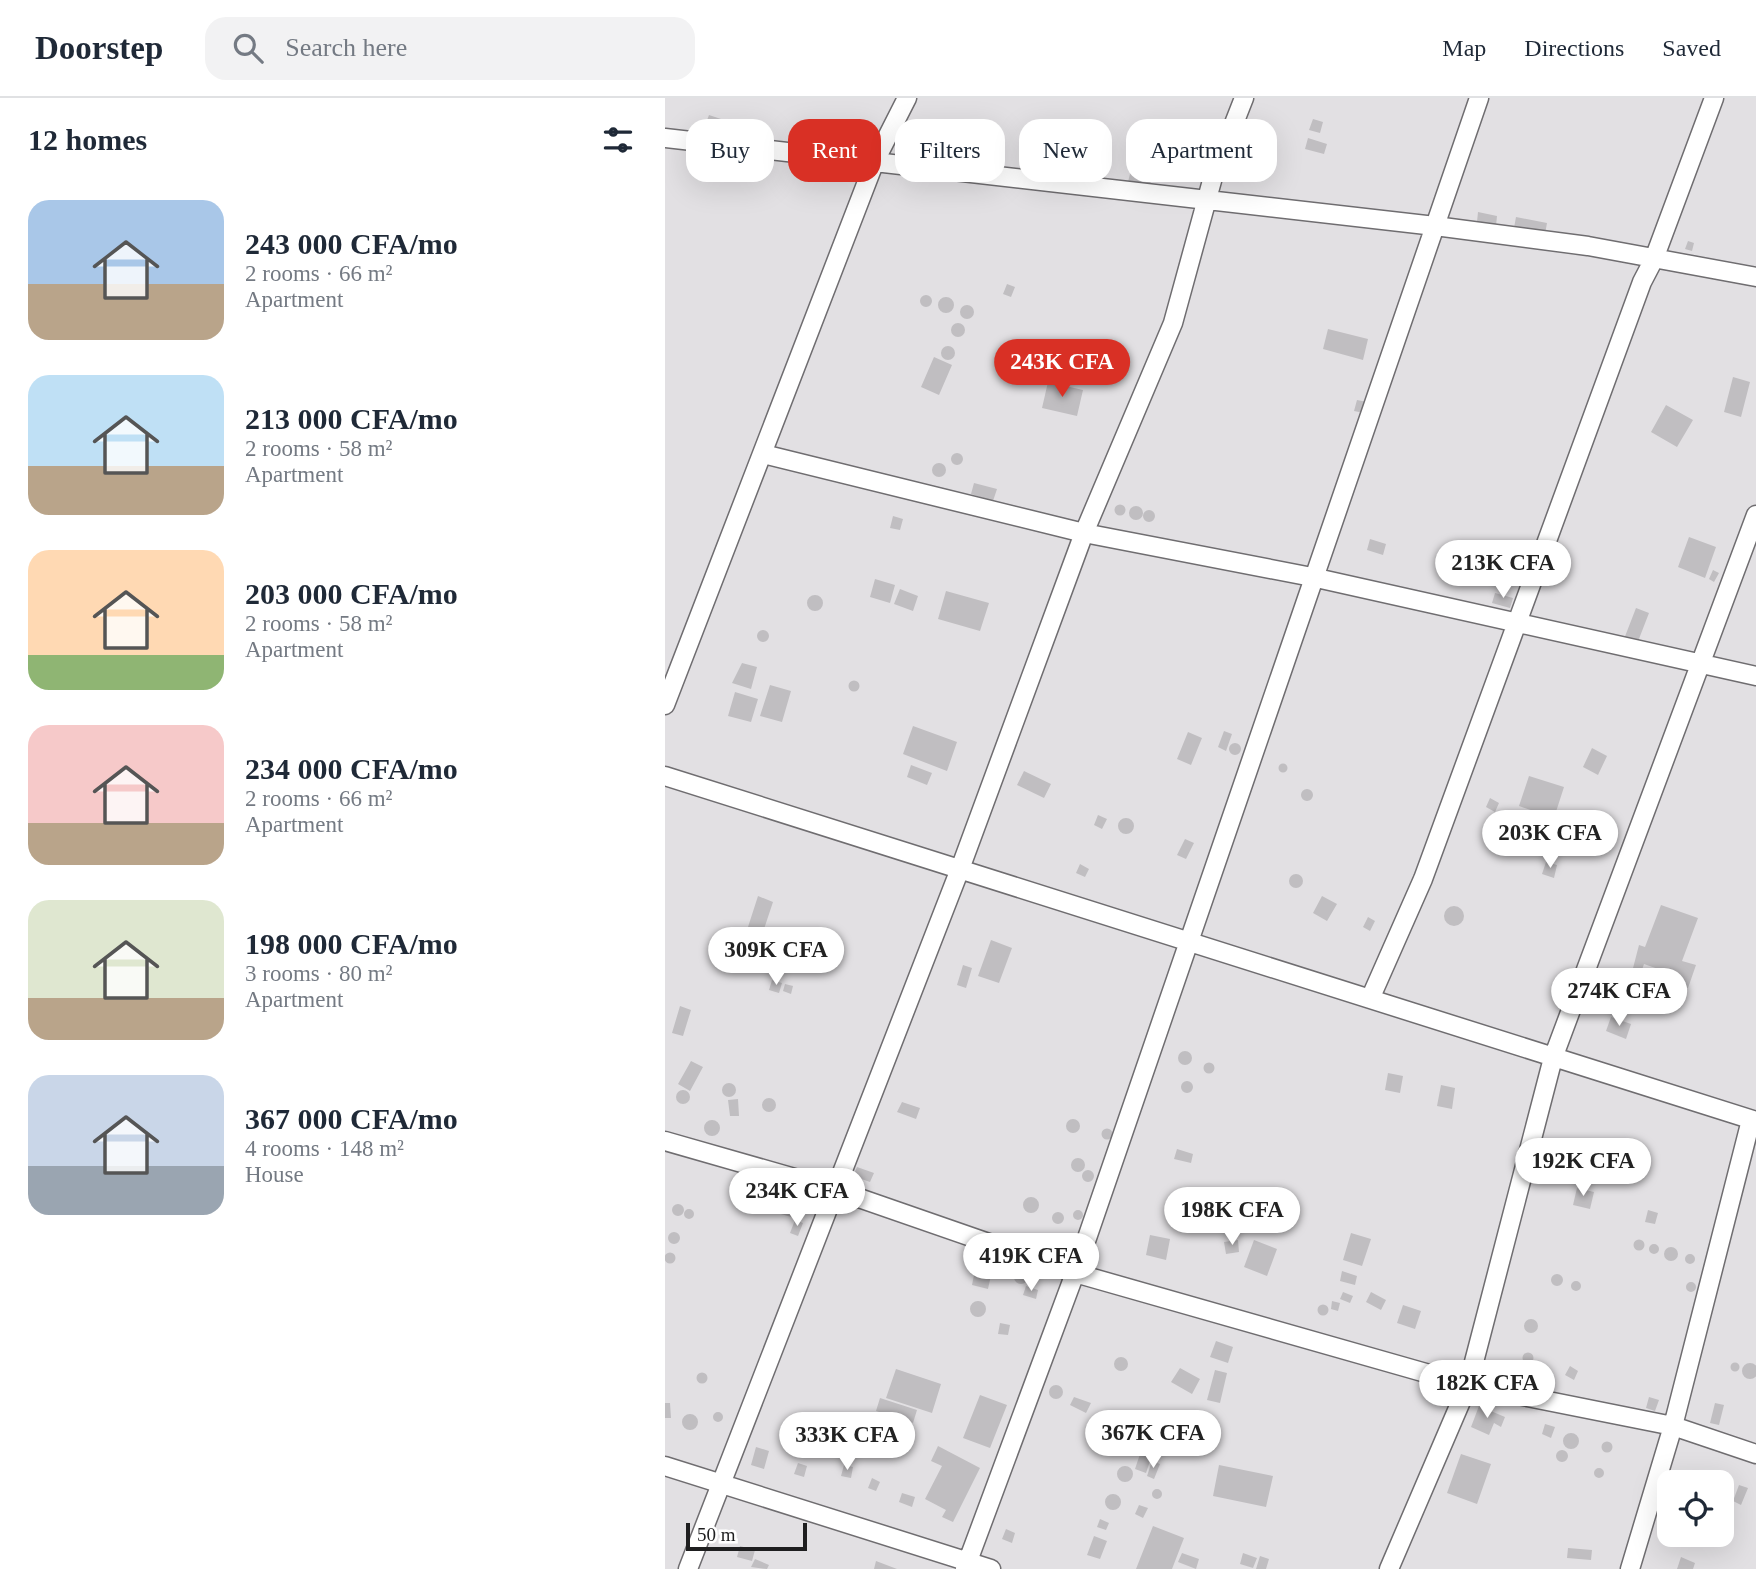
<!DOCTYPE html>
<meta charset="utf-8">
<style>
body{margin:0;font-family:"Times New Roman",serif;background:#f2f2f3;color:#1f2937;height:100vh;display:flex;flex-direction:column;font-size:26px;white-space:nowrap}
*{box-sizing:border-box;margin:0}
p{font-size:23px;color:#747a83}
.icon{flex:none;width:38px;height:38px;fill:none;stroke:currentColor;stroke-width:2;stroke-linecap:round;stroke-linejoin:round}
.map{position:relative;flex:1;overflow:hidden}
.details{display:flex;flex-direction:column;background:#fff;width:665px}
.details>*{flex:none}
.banner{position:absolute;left:21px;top:21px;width:665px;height:63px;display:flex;gap:14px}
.buttons{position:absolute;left:992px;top:1372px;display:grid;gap:14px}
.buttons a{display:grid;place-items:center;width:77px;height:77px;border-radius:14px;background:#fff;box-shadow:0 7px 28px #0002;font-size:35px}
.scale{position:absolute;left:21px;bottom:18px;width:121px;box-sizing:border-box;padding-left:7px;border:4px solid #1e1e1f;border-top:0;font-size:19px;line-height:24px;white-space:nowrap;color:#1e1e1f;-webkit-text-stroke:5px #fff;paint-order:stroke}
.price{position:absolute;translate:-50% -60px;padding:0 16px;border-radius:24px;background:#fff;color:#222;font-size:23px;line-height:46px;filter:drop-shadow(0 2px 4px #0008)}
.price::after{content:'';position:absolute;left:50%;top:42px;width:21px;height:16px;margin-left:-10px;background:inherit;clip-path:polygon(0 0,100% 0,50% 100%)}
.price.current{background:#d93025;color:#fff}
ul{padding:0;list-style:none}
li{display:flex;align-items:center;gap:21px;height:175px;padding:0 28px}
li span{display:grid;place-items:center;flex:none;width:196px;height:140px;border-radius:21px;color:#555}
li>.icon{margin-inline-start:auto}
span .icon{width:84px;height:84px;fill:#fffc;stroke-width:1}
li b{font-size:30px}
h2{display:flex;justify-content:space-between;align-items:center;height:84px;padding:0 28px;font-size:30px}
.pill{padding:0 24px;border-radius:21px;background:#fff;box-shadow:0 7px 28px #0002;font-size:24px;line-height:63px}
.pill.current{background:#d93025;color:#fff}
header{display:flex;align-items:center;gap:42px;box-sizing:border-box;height:98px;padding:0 35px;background:#fff;border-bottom:2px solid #e0e1e3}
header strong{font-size:33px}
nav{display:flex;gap:38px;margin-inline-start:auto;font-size:24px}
.search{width:490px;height:63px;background:#f2f2f3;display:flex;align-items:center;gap:18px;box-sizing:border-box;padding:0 24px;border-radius:21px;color:#747a83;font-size:26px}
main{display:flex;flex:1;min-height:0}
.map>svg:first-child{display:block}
</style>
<header>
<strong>Doorstep</strong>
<div class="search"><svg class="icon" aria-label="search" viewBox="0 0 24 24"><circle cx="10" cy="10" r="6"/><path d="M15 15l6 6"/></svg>Search here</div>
<nav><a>Map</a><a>Directions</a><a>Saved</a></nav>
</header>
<main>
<section class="details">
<h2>12 homes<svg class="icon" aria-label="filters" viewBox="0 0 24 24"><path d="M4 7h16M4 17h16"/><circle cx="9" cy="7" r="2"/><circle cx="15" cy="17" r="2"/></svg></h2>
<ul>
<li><span style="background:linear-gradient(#a9c7e8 60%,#b9a48a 0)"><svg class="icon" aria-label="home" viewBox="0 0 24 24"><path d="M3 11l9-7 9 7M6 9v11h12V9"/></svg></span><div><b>243 000 CFA/mo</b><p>2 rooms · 66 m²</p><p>Apartment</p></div></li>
<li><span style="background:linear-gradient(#bfe0f5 65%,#b9a48a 0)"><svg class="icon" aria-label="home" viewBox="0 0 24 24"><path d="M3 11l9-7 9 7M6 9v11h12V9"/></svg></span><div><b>213 000 CFA/mo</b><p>2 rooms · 58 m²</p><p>Apartment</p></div></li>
<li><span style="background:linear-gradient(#ffd9b3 75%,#8fb573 0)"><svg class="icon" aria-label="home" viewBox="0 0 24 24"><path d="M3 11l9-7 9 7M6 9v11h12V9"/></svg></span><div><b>203 000 CFA/mo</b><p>2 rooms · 58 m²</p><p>Apartment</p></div></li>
<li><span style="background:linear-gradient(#f6c9c9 70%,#b9a48a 0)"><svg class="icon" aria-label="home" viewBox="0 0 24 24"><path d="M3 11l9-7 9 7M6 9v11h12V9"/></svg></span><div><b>234 000 CFA/mo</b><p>2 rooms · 66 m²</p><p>Apartment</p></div></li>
<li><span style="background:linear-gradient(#dfe7d0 70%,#b9a48a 0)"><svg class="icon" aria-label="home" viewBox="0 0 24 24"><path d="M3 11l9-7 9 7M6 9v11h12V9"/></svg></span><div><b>198 000 CFA/mo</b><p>3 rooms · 80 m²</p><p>Apartment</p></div></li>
<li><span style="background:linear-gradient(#c9d6e8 65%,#9aa5b1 0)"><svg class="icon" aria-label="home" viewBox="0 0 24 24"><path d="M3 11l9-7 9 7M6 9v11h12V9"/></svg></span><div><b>367 000 CFA/mo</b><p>4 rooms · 148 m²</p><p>House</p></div></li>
</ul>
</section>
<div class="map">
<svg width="1091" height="1471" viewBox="0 0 1091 1471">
<rect width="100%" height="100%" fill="#e2e0e3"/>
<path fill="#c0bec1" d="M 44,17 L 56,21 L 48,42 L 36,38 Z
M 648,21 L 658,24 L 655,35 L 644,32 Z
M 643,40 L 662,46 L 659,56 L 640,51 Z
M 470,56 L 492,62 L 484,90 L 463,84 Z
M 813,114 L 832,118 L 831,128 L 812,124 Z
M 851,119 L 882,125 L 880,136 L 849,130 Z
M 1023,143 L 1029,145 L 1027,153 L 1020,151 Z
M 342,186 L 350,189 L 346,199 L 338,196 Z
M255 203a6 6 0 1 1 12 0a6 6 0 1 1-12 0Z
M273 207a8 8 0 1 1 16 0a8 8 0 1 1-16 0Z
M295 214a7 7 0 1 1 14 0a7 7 0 1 1-14 0Z
M286 232a7 7 0 1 1 14 0a7 7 0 1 1-14 0Z
M 663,231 L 703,241 L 698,262 L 658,251 Z
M276 255a7 7 0 1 1 14 0a7 7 0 1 1-14 0Z
M 269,259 L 287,267 L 274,297 L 256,289 Z
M 1068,279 L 1085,284 L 1076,319 L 1059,314 Z
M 383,284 L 418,292 L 412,318 L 377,310 Z
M 692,302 L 702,304 L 699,315 L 689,313 Z
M 1001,307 L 1028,322 L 1012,349 L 986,334 Z
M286 361a6 6 0 1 1 12 0a6 6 0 1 1-12 0Z
M267 372a7 7 0 1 1 14 0a7 7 0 1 1-14 0Z
M 309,385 L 332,391 L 328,403 L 306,396 Z
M449.5 412a5.5 5.5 0 1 1 11 0a5.5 5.5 0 1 1-11 0Z
M464 415a7 7 0 1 1 14 0a7 7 0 1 1-14 0Z
M478 418a6 6 0 1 1 12 0a6 6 0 1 1-12 0Z
M 228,418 L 238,421 L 235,432 L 225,430 Z
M 1024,439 L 1051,449 L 1040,480 L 1013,469 Z
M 705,441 L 721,446 L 718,457 L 702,452 Z
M 1048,472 L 1054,475 L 1049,484 L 1044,481 Z
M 210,481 L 230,487 L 225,505 L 205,499 Z
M 235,491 L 253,498 L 248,513 L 229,506 Z
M 281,493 L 324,505 L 315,533 L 273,521 Z
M 830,495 L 848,500 L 845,510 L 827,505 Z
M142 505a8 8 0 1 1 16 0a8 8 0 1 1-16 0Z
M 971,510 L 984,515 L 972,546 L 959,541 Z
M92 538a6 6 0 1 1 12 0a6 6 0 1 1-12 0Z
M 77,565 L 92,569 L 86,591 L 67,585 Z
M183.5 588a5.5 5.5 0 1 1 11 0a5.5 5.5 0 1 1-11 0Z
M 105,587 L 126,593 L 117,624 L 95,618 Z
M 70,594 L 93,601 L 86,624 L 63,618 Z
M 248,628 L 292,644 L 282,673 L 238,656 Z
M 559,633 L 567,636 L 561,653 L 553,649 Z
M 523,634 L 537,640 L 526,667 L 512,661 Z
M564 651a6 6 0 1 1 12 0a6 6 0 1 1-12 0Z
M 927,650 L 942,658 L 933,677 L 918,669 Z
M613.5 670a4.5 4.5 0 1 1 9 0a4.5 4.5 0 1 1-9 0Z
M 246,667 L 267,675 L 262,687 L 242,679 Z
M 359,673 L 386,686 L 379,700 L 352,687 Z
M 864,678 L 899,689 L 889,720 L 854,708 Z
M636 697a6 6 0 1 1 12 0a6 6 0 1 1-12 0Z
M 825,700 L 834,705 L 830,714 L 821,709 Z
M 433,717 L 442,721 L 437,731 L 429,727 Z
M453 728a8 8 0 1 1 16 0a8 8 0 1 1-16 0Z
M 883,735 L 894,739 L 888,757 L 877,753 Z
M 520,741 L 529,745 L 521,761 L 512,757 Z
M 881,764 L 892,767 L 889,780 L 877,776 Z
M 415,766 L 424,771 L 420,779 L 411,775 Z
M624 783a7 7 0 1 1 14 0a7 7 0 1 1-14 0Z
M 93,798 L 108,804 L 98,834 L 83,829 Z
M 657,798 L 672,806 L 662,823 L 648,815 Z
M 996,807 L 1033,820 L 1017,863 L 1031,867 L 1023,890 L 1014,887 L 1016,879 L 979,866 L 970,892 L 957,887 L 963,872 L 967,874 L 974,847 L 980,849 Z
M779 818a10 10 0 1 1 20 0a10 10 0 1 1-20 0Z
M 703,819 L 710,823 L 705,833 L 698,829 Z
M 139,832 L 146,835 L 141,848 L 134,845 Z
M89 842a7 7 0 1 1 14 0a7 7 0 1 1-14 0Z
M 326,842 L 347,850 L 334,885 L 313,878 Z
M94 859a7 7 0 1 1 14 0a7 7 0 1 1-14 0Z
M 298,867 L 307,870 L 301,890 L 292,887 Z
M 107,882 L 117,885 L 114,895 L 104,892 Z
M 120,886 L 128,888 L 126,896 L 118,893 Z
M 15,908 L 26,912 L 18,938 L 7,935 Z
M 946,919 L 966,926 L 961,941 L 941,933 Z
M513 960a7 7 0 1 1 14 0a7 7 0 1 1-14 0Z
M 26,963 L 38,969 L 25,993 L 13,986 Z
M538.5 970a5.5 5.5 0 1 1 11 0a5.5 5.5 0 1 1-11 0Z
M 723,975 L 738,978 L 735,995 L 720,992 Z
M516 989a6 6 0 1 1 12 0a6 6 0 1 1-12 0Z
M57 992a7 7 0 1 1 14 0a7 7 0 1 1-14 0Z
M 776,987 L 790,990 L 787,1011 L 772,1008 Z
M11 999a7 7 0 1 1 14 0a7 7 0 1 1-14 0Z
M97 1007a7 7 0 1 1 14 0a7 7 0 1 1-14 0Z
M 73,1001 L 74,1018 L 65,1018 L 63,1002 Z
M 237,1004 L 255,1010 L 251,1021 L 232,1014 Z
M401 1028a7 7 0 1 1 14 0a7 7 0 1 1-14 0Z
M39 1030a8 8 0 1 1 16 0a8 8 0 1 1-16 0Z
M436.5 1036a5.5 5.5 0 1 1 11 0a5.5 5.5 0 1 1-11 0Z
M 512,1051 L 528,1056 L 526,1065 L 509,1061 Z
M406 1067a7 7 0 1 1 14 0a7 7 0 1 1-14 0Z
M 192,1069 L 209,1075 L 205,1084 L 188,1078 Z
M417 1078a6 6 0 1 1 12 0a6 6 0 1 1-12 0Z
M 912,1090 L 929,1094 L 925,1111 L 908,1107 Z
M358 1107a8 8 0 1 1 16 0a8 8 0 1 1-16 0Z
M 108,1101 L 134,1108 L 130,1120 L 105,1113 Z
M7 1112a6 6 0 1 1 12 0a6 6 0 1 1-12 0Z
M19 1116a5 5 0 1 1 10 0a5 5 0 1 1-10 0Z
M408 1117a5 5 0 1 1 10 0a5 5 0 1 1-10 0Z
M 983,1112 L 993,1115 L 990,1126 L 980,1124 Z
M387 1120a6 6 0 1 1 12 0a6 6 0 1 1-12 0Z
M 130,1122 L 138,1125 L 133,1138 L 125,1135 Z
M3 1140a6 6 0 1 1 12 0a6 6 0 1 1-12 0Z
M 686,1135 L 706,1141 L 697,1168 L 678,1162 Z
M 485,1137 L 505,1141 L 501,1162 L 481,1157 Z
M968.5 1147a5.5 5.5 0 1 1 11 0a5.5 5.5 0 1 1-11 0Z
M 573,1142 L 574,1154 L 561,1156 L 559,1144 Z
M 589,1142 L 612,1151 L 602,1178 L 579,1169 Z
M984 1151a5 5 0 1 1 10 0a5 5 0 1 1-10 0Z
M999 1156a7 7 0 1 1 14 0a7 7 0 1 1-14 0Z
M-0.5 1160a5.5 5.5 0 1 1 11 0a5.5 5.5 0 1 1-11 0Z
M1020 1161a5 5 0 1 1 10 0a5 5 0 1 1-10 0Z
M 318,1166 L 328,1168 L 323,1191 L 307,1187 L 310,1172 L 317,1173 Z
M349 1179a7 7 0 1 1 14 0a7 7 0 1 1-14 0Z
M 677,1173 L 692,1178 L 690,1187 L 675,1183 Z
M886 1182a6 6 0 1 1 12 0a6 6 0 1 1-12 0Z
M906 1188a5 5 0 1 1 10 0a5 5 0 1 1-10 0Z
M1021 1189a5 5 0 1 1 10 0a5 5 0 1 1-10 0Z
M 361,1188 L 373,1192 L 371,1201 L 358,1197 Z
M 678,1194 L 688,1198 L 685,1205 L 675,1201 Z
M 706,1194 L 721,1202 L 716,1212 L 701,1204 Z
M305 1211a8 8 0 1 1 16 0a8 8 0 1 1-16 0Z
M 667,1203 L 675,1205 L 673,1213 L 666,1211 Z
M652.5 1212a5.5 5.5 0 1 1 11 0a5.5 5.5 0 1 1-11 0Z
M 738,1207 L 756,1213 L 750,1231 L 732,1225 Z
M859 1228a7 7 0 1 1 14 0a7 7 0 1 1-14 0Z
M 335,1225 L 345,1227 L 343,1237 L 333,1236 Z
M 551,1243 L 568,1249 L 563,1265 L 545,1259 Z
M857.5 1260a5.5 5.5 0 1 1 11 0a5.5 5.5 0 1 1-11 0Z
M449 1266a7 7 0 1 1 14 0a7 7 0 1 1-14 0Z
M1065.5 1269a4.5 4.5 0 1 1 9 0a4.5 4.5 0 1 1-9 0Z
M1077 1273a8 8 0 1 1 16 0a8 8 0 1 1-16 0Z
M 905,1268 L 913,1273 L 909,1282 L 900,1277 Z
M 515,1270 L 535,1281 L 527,1296 L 506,1284 Z
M 231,1271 L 276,1286 L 267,1315 L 221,1300 Z
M 550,1272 L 562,1275 L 555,1305 L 542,1302 Z
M31.5 1280a5.5 5.5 0 1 1 11 0a5.5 5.5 0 1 1-11 0Z
M384 1294a7 7 0 1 1 14 0a7 7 0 1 1-14 0Z
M 315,1297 L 342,1307 L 325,1350 L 298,1340 Z
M 409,1299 L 426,1305 L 421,1315 L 405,1307 Z
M 984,1299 L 994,1302 L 990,1313 L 981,1310 Z
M 215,1300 L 252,1312 L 248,1325 L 211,1313 Z
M 0,1305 L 5,1305 L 6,1320 L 0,1320 Z
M 1050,1305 L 1059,1307 L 1054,1327 L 1045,1325 Z
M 814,1308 L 840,1319 L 836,1329 L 829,1325 L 824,1337 L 806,1329 Z
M48 1319a5 5 0 1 1 10 0a5 5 0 1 1-10 0Z
M17 1324a8 8 0 1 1 16 0a8 8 0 1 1-16 0Z
M 880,1326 L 890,1329 L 886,1340 L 877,1336 Z
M898 1343a8 8 0 1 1 16 0a8 8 0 1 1-16 0Z
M936.5 1349a5.5 5.5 0 1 1 11 0a5.5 5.5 0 1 1-11 0Z
M 273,1348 L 315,1370 L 288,1424 L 277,1419 L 281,1412 L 260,1401 L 277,1368 L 266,1363 Z
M 91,1349 L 104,1353 L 99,1371 L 86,1367 Z
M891 1358a6 6 0 1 1 12 0a6 6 0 1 1-12 0Z
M 476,1353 L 487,1357 L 481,1375 L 470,1371 Z
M 796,1356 L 826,1366 L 812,1406 L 782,1395 Z
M 487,1363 L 495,1366 L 489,1381 L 482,1378 Z
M 133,1365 L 142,1368 L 139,1379 L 129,1376 Z
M 179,1367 L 188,1369 L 186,1380 L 176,1378 Z
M 554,1367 L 608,1378 L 601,1409 L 548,1398 Z
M452 1376a8 8 0 1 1 16 0a8 8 0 1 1-16 0Z
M929 1375a5 5 0 1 1 10 0a5 5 0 1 1-10 0Z
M 1029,1373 L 1036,1376 L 1033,1384 L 1026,1383 Z
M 1047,1376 L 1056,1379 L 1054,1384 L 1045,1384 Z
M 207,1380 L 215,1384 L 211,1393 L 203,1390 Z
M 1074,1387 L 1083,1390 L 1076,1407 L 1068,1403 Z
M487 1396a5 5 0 1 1 10 0a5 5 0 1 1-10 0Z
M 237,1395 L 250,1399 L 247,1409 L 234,1404 Z
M440 1404a8 8 0 1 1 16 0a8 8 0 1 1-16 0Z
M 474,1407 L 483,1410 L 478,1420 L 470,1416 Z
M 435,1421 L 444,1425 L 441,1432 L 432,1429 Z
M 488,1428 L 519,1440 L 507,1471 L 471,1471 Z
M 341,1431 L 350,1435 L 347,1445 L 337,1441 Z
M 429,1438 L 442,1443 L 435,1461 L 422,1457 Z
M 75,1448 L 90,1452 L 87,1463 L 72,1459 Z
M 903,1450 L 927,1452 L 926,1462 L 902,1460 Z
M 517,1455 L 534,1461 L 531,1471 L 513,1464 Z
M 578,1455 L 592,1460 L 588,1470 L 575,1466 Z
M 595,1458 L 604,1461 L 601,1471 L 591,1471 Z
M 1016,1459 L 1030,1465 L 1028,1471 L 1012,1471 Z
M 90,1461 L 104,1467 L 102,1471 L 86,1469 Z
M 211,1463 L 232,1471 L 209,1471 Z"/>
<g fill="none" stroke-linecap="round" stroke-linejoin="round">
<defs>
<path id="minor" d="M 0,40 L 770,128 L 923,148 L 1091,179
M 98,356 L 419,435 L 647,479 L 1091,578
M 0,607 L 210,63 L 242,0
M 0,678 L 1091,1023
M 705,901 L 758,781 L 977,184 L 989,161 L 1049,0
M 0,1043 L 168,1091 L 410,1175 L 803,1287 L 1008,1328 L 1091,1356
M 0,1368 L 326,1471
M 23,1471 L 295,771 L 419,435 L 508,225 L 548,79 L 579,0
M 300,1471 L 410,1175 L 814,0
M 724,1471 L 803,1287 L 888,960 L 1091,417
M 965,1471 L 1008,1328 L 1086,1022"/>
</defs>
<use href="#minor" stroke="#6f6d70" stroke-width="21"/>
<use href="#minor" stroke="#fff" stroke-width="18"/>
</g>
</svg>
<div class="buttons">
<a><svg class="icon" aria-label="locate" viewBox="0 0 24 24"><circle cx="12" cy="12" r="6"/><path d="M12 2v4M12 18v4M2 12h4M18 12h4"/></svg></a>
</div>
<div class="scale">50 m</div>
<b class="price current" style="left:397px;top:301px">243K CFA</b>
<b class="price" style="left:838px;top:502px">213K CFA</b>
<b class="price" style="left:885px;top:772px">203K CFA</b>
<b class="price" style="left:111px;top:889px">309K CFA</b>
<b class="price" style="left:954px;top:930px">274K CFA</b>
<b class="price" style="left:918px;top:1100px">192K CFA</b>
<b class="price" style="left:132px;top:1130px">234K CFA</b>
<b class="price" style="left:567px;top:1149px">198K CFA</b>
<b class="price" style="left:366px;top:1195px">419K CFA</b>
<b class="price" style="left:822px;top:1322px">182K CFA</b>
<b class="price" style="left:488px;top:1372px">367K CFA</b>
<b class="price" style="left:182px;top:1374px">333K CFA</b>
<div class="banner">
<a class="pill">Buy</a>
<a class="pill current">Rent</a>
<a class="pill">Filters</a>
<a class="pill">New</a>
<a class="pill">Apartment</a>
</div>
</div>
</main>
